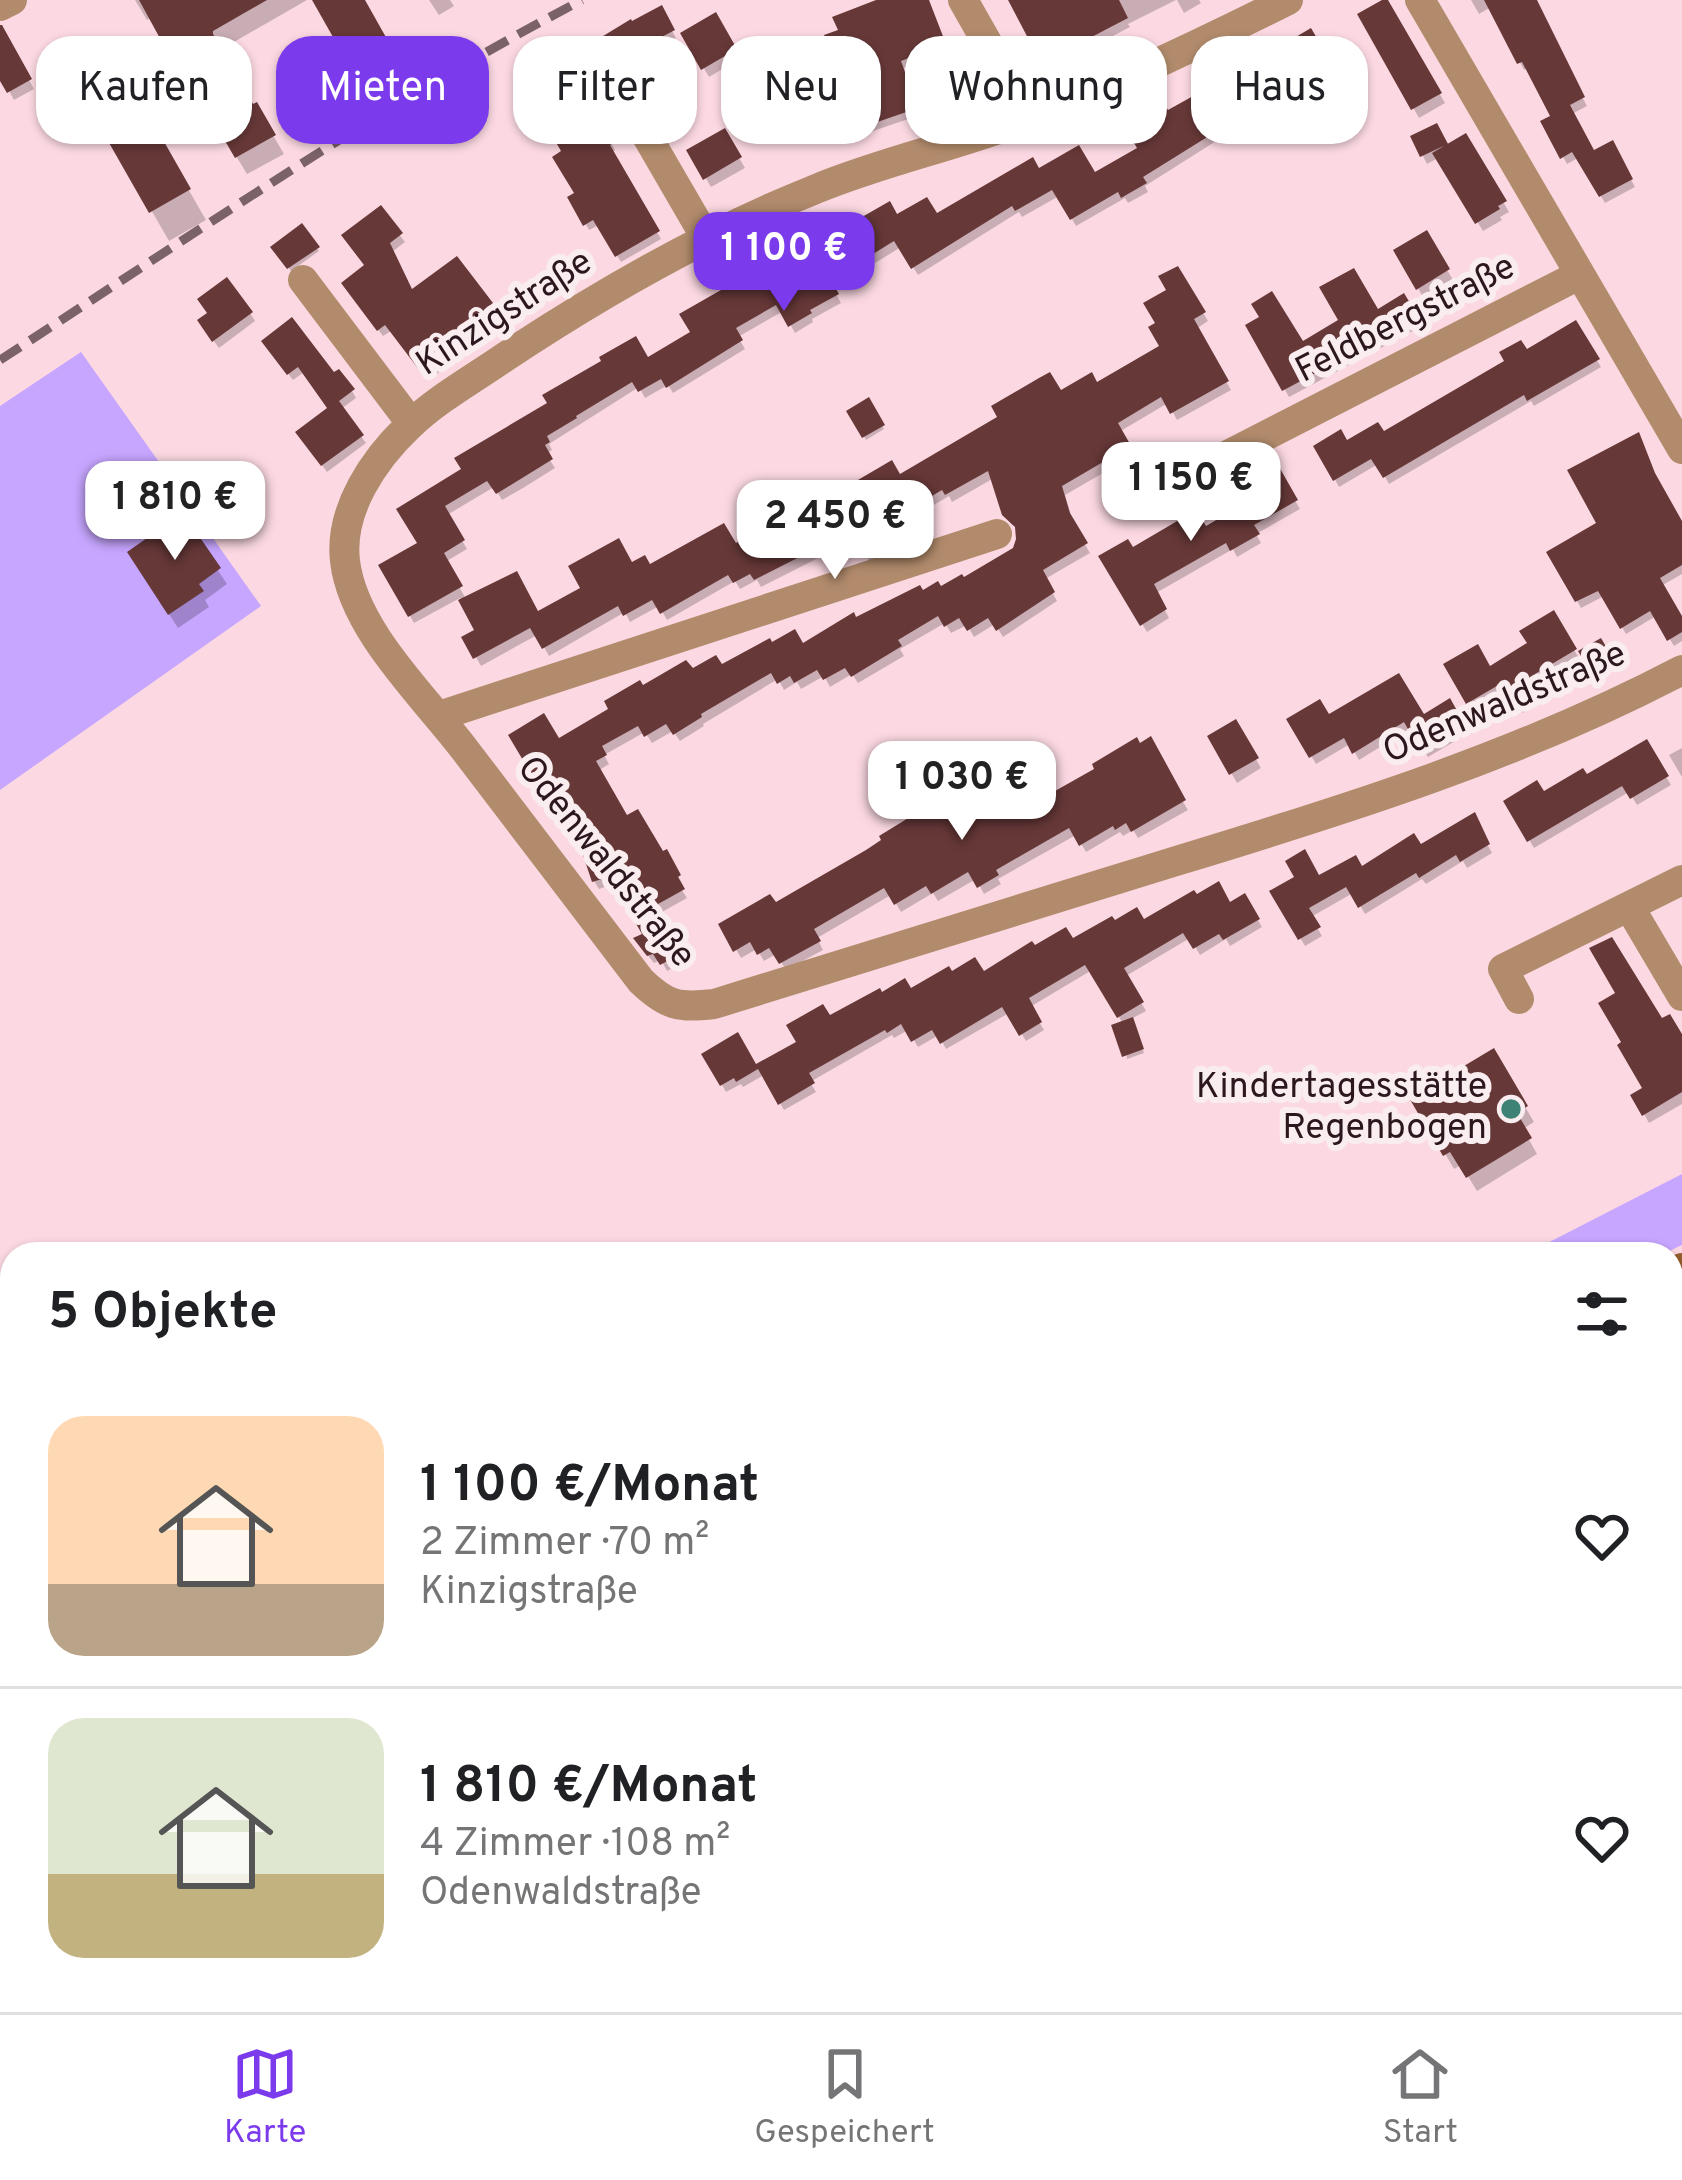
<!DOCTYPE html>
<html lang="de">
<meta charset="utf-8">
<style>
body{margin:0;font-family:Overpass,sans-serif;background:#f2f2f2;color:#202124;height:100vh;display:flex;flex-direction:column;font-size:45px;white-space:nowrap}
*{box-sizing:border-box;margin:0}
p{font-size:39px;color:#757577}
.icon{flex:none;width:66px;height:66px;fill:none;stroke:currentColor;stroke-width:2;stroke-linecap:round;stroke-linejoin:round}
.map{position:relative;flex:1;overflow:hidden}
.side{position:absolute;left:0px;top:1242px;width:1683px;height:771px;display:flex;flex-direction:column;background:#fff;border-radius:36px 36px 0 0;box-shadow:0 3px 9px #0004}
.side>*{flex:none}
.hud{position:absolute;left:36px;top:36px;width:1611px;height:108px;display:flex;gap:24px}
.price{position:absolute;translate:-50% -102px;padding:0 27px;border-radius:24px;background:#fff;color:#222;font-size:39px;line-height:78px;filter:drop-shadow(0 3px 6px #0008)}
.price::after{content:'';position:absolute;left:50%;top:72px;width:36px;height:27px;margin-left:-18px;background:inherit;clip-path:polygon(0 0,100% 0,50% 100%)}
.price.current{background:#7c3aed;color:#fff}
ul{padding:0;list-style:none}
li{display:flex;align-items:center;gap:36px;height:300px;padding:0 48px}
li+li{border-top:3px solid #e0e0e0}
li span{display:grid;place-items:center;flex:none;width:336px;height:240px;border-radius:36px;color:#555}
li>.icon{margin-inline-start:auto}
span .icon{width:144px;height:144px;fill:#fffc;stroke-width:1}
li b{font-size:51px}
h2{display:flex;justify-content:space-between;align-items:center;height:144px;padding:0 48px;font-size:51px}
.pill{padding:0 42px;border-radius:36px;background:#fff;box-shadow:0 3px 9px #0004;font-size:42px;line-height:108px}
.pill.current{background:#7c3aed;color:#fff}
.dock{display:flex;justify-content:space-around;align-items:center;height:168px;border-top:3px solid #e0e0e0;background:#fff;font-size:33px;color:#757577}
.dock a{display:grid;justify-items:center;gap:6px}
.dock .current{color:#7c3aed}
.map>svg:first-child{display:block}
</style>
<div class="map">
<svg width="1682" height="2012" viewBox="0 0 1682 2012">
<rect width="100%" height="100%" fill="#fcd9e2"/>
<path fill="#c7a6ff" d="M 81,352 L 261,606 L 0,790 L 0,406 Z
M 1682,1174 L 1682,1245 L 1663,1254 L 1526,1254 Z"/>
<path fill="#0003" d="M 135,0 L 307,0 L 220,50 L 252,108 L 256,106 L 284,154 L 247,174 L 214,120 L 209,122 L 163,37 L 150,18 L 147,20 Z
M 315,0 L 361,0 L 412,90 L 401,96 L 403,99 L 376,114 Z
M 429,0 L 450,0 L 454,6 L 439,15 Z
M 884,0 L 927,0 L 947,51 L 903,68 L 920,115 L 835,144 L 831,138 L 851,98 Z
M 1024,0 L 1176,0 L 1128,24 L 1130,27 L 1084,51 L 1086,56 L 1068,65 L 1063,56 L 1046,65 L 1014,5 Z
M 1177,0 L 1199,0 L 1201,3 L 1184,13 Z
M 1471,0 L 1529,0 L 1587,106 L 1572,114 L 1593,154 L 1612,144 L 1635,187 L 1605,203 L 1578,158 L 1567,164 L 1544,122 L 1554,117 L 1528,68 L 1524,70 L 1491,7 L 1479,14 Z
M 1386,1 L 1445,103 L 1419,118 L 1361,15 Z
M 660,9 L 676,38 L 635,59 L 585,93 L 615,150 L 611,153 L 661,239 L 621,262 L 599,225 L 589,230 L 571,198 L 578,194 L 565,152 L 536,102 Z
M 715,16 L 739,59 L 709,77 L 684,34 Z
M 1310,32 L 1334,74 L 1300,94 L 1276,52 Z
M 8,41 L 34,89 L 14,100 L 0,74 L 0,45 Z
M 1228,80 L 1251,119 L 1145,186 L 1148,192 L 1128,203 L 1125,198 L 1076,226 L 1059,196 L 1022,217 L 1019,212 L 918,275 L 901,247 L 833,289 L 841,303 L 812,319 L 813,322 L 795,333 L 783,311 L 738,337 L 745,349 L 673,393 L 668,385 L 645,398 L 639,387 L 549,444 L 552,450 L 546,454 L 555,468 L 523,488 L 502,500 L 494,487 L 447,515 L 467,549 L 445,562 L 466,599 L 537,615 L 631,566 L 649,568 L 735,547 L 816,508 L 899,478 L 1060,394 L 1096,386 L 1163,347 L 1159,324 L 1177,270 L 1208,321 L 1196,329 L 1231,390 L 1177,420 L 1168,403 L 1119,432 L 1136,460 L 1113,474 L 1110,469 L 1065,495 L 1073,524 L 1090,553 L 1045,579 L 1057,601 L 1003,637 L 995,624 L 974,637 L 967,625 L 951,633 L 945,623 L 900,649 L 904,656 L 858,683 L 852,674 L 830,687 L 824,676 L 801,689 L 797,682 L 784,690 L 778,679 L 703,724 L 704,726 L 680,741 L 673,731 L 652,743 L 645,732 L 604,755 L 609,764 L 598,771 L 626,819 L 662,855 L 665,853 L 683,885 L 680,887 L 687,898 L 653,917 L 675,967 L 667,971 L 661,960 L 654,963 L 641,947 L 646,935 L 616,883 L 599,889 L 594,881 L 596,854 L 570,809 L 559,816 L 512,736 L 558,742 L 642,689 L 693,672 L 721,668 L 802,647 L 855,621 L 963,581 L 1016,550 L 1019,528 L 1011,524 L 1005,514 L 994,478 L 952,502 L 949,496 L 878,538 L 888,558 L 871,564 L 861,548 L 830,565 L 824,555 L 761,587 L 757,580 L 740,589 L 735,581 L 667,620 L 659,606 L 630,622 L 625,612 L 549,656 L 537,635 L 481,666 L 465,638 L 478,631 L 460,598 L 414,623 L 382,566 L 421,544 L 465,470 L 647,361 L 826,242 L 896,218 L 936,217 L 1038,172 L 1094,176 L 1141,149 L 1167,114 Z
M 145,114 L 206,220 L 169,241 L 108,135 Z
M 1436,127 L 1447,147 L 1465,137 L 1509,212 L 1500,217 L 1502,220 L 1483,231 L 1438,158 L 1427,164 L 1414,138 Z
M 724,132 L 745,168 L 711,187 L 690,151 Z
M 380,209 L 405,242 L 392,252 L 412,294 L 456,260 L 495,312 L 439,356 L 446,367 L 429,380 L 391,331 L 383,336 L 349,291 L 367,267 Z
M 301,227 L 319,251 L 291,271 L 274,247 Z
M 1426,234 L 1453,280 L 1423,297 L 1397,251 Z
M 1403,298 L 1420,327 L 1289,397 L 1249,326 L 1302,345 L 1342,321 L 1377,313 Z
M 250,313 L 255,321 L 219,348 L 205,329 L 210,314 Z
M 1575,324 L 1601,367 L 1534,406 L 1531,401 L 1389,484 L 1378,464 L 1339,487 L 1317,447 L 1346,444 L 1383,435 Z
M 269,348 L 352,391 L 356,398 L 341,409 L 366,443 L 327,472 L 303,439 L 330,409 L 304,372 L 293,380 Z
M 868,401 L 884,429 L 866,440 L 850,412 Z
M 1277,470 L 1300,509 L 1256,534 L 1261,543 L 1237,557 L 1233,549 L 1156,593 L 1169,618 L 1147,632 L 1102,557 L 1205,530 L 1251,503 Z
M 1657,484 L 1682,527 L 1682,574 L 1661,586 L 1682,622 L 1682,641 L 1674,646 L 1656,616 L 1626,634 L 1604,596 L 1581,608 L 1550,553 L 1600,524 Z
M 183,518 L 227,584 L 205,600 L 209,607 L 178,628 L 139,567 Z
M 1552,614 L 1579,658 L 1537,683 L 1546,698 L 1523,713 L 1509,689 L 1473,710 L 1447,665 L 1489,670 L 1531,644 Z
M 1449,702 L 1467,734 L 1428,757 L 1411,728 L 1359,760 L 1350,744 L 1316,764 L 1290,720 L 1423,718 Z
M 1235,723 L 1261,768 L 1237,783 L 1211,737 Z
M 1646,743 L 1671,785 L 1637,805 L 1629,792 L 1534,848 L 1507,802 L 1543,795 L 1586,779 Z
M 1682,748 L 1682,777 L 1669,755 Z
M 920,796 L 953,831 L 1054,796 L 1180,797 L 1188,810 L 1138,838 L 1133,830 L 1123,836 L 1120,832 L 1086,852 L 1076,835 L 998,879 L 1001,884 L 984,894 L 976,879 L 938,901 L 933,893 L 901,912 L 891,895 L 817,938 L 823,950 L 786,970 L 776,954 L 764,961 L 757,949 L 741,958 L 722,925 L 774,907 L 868,853 L 914,818 Z
M 1473,817 L 1492,853 L 1467,868 L 1463,861 L 1426,884 L 1422,879 L 1365,914 L 1353,893 L 1311,917 L 1322,936 L 1305,946 L 1273,892 L 1361,870 L 1420,849 Z
M 1244,897 L 1262,927 L 1230,946 L 1226,939 L 1200,955 L 1190,938 L 1126,976 L 1146,1011 L 1131,1019 L 1144,1053 L 1127,1059 L 1123,1024 L 1092,970 L 1030,1007 L 1044,1030 L 1026,1041 L 1009,1013 L 946,1049 L 939,1035 L 918,1047 L 908,1030 L 894,1038 L 892,1035 L 810,1082 L 816,1092 L 784,1110 L 764,1075 L 743,1087 L 741,1084 L 726,1092 L 705,1055 L 755,1068 L 800,1043 L 829,1019 L 881,996 L 909,993 L 951,975 L 983,975 L 1034,949 L 1229,906 Z
M 1619,994 L 1682,1040 L 1682,1104 L 1649,1123 L 1634,1096 L 1646,1089 L 1625,1043 Z
M 1493,1052 L 1534,1122 L 1523,1129 L 1537,1154 L 1477,1191 L 1461,1165 L 1454,1169 L 1409,1092 L 1432,1089 Z"/>
<path fill="#673838" d="M 139,0 L 267,0 L 213,31 L 213,34 L 253,104 L 257,102 L 276,135 L 235,158 L 214,122 L 212,123 L 201,104 L 197,106 Z
M 312,0 L 365,0 L 405,71 L 394,77 L 395,80 L 364,99 L 343,62 L 346,60 Z
M 876,0 L 929,0 L 946,44 L 901,61 L 918,108 L 828,139 L 821,120 L 837,114 L 833,101 L 848,96 L 824,35 L 838,30 L 832,17 Z
M 1008,0 L 1119,0 L 1128,18 L 1082,42 L 1084,47 L 1061,59 L 1056,50 L 1039,59 Z
M 1382,0 L 1388,0 L 1442,93 L 1411,110 L 1357,14 Z
M 1484,0 L 1537,0 L 1585,97 L 1570,105 L 1594,150 L 1613,140 L 1633,179 L 1599,197 L 1572,152 L 1560,159 L 1540,121 L 1550,116 L 1522,62 L 1517,64 Z
M 662,5 L 675,30 L 631,53 L 583,85 L 614,142 L 610,145 L 660,231 L 615,257 L 593,220 L 583,226 L 567,197 L 574,193 L 552,157 L 561,151 L 532,101 L 545,93 L 536,77 L 631,19 L 632,21 Z
M 716,12 L 737,49 L 701,70 L 680,33 Z
M 0,25 L 2,25 L 32,79 L 7,93 L 0,81 Z
M 1311,28 L 1332,64 L 1292,87 L 1272,51 Z
M 1229,76 L 1249,111 L 1143,177 L 1147,183 L 1121,198 L 1118,192 L 1070,220 L 1052,190 L 1015,211 L 1012,206 L 911,269 L 894,241 L 831,280 L 839,294 L 810,310 L 812,313 L 788,327 L 776,305 L 736,328 L 743,340 L 666,388 L 661,379 L 638,392 L 632,382 L 576,416 L 577,418 L 547,436 L 550,442 L 545,445 L 553,459 L 496,494 L 487,481 L 445,506 L 465,540 L 444,553 L 463,586 L 408,617 L 378,565 L 417,543 L 396,509 L 461,469 L 454,458 L 547,403 L 542,395 L 601,361 L 599,357 L 636,336 L 648,357 L 690,332 L 679,314 L 756,270 L 757,272 L 825,233 L 827,237 L 890,201 L 897,214 L 927,197 L 937,213 L 1033,157 L 1039,168 L 1079,145 L 1095,172 L 1137,148 L 1123,124 L 1163,101 L 1168,110 Z
M 1275,80 L 1291,106 L 1268,119 L 1253,93 Z
M 146,110 L 191,189 L 149,213 L 104,134 Z
M 1437,123 L 1448,144 L 1420,157 L 1410,136 Z
M 725,128 L 742,157 L 703,180 L 686,150 Z
M 1466,133 L 1507,201 L 1498,206 L 1500,209 L 1475,224 L 1432,153 Z
M 381,205 L 403,233 L 390,243 L 412,289 L 457,256 L 493,303 L 436,348 L 444,359 L 423,375 L 385,325 L 377,331 L 341,283 L 364,265 L 341,235 Z
M 302,223 L 320,247 L 287,269 L 270,247 Z
M 1427,230 L 1450,269 L 1416,290 L 1393,250 Z
M 1178,266 L 1206,312 L 1194,319 L 1229,381 L 1170,414 L 1161,397 L 1118,423 L 1134,451 L 1106,467 L 1103,462 L 1062,486 L 1070,513 L 1088,543 L 1043,570 L 1055,592 L 996,631 L 988,618 L 967,631 L 959,618 L 944,627 L 938,616 L 898,640 L 902,646 L 851,677 L 845,668 L 823,680 L 817,670 L 794,683 L 790,676 L 777,684 L 771,673 L 701,714 L 702,717 L 673,735 L 666,724 L 644,737 L 638,726 L 602,746 L 607,755 L 596,761 L 627,815 L 638,809 L 663,851 L 667,849 L 681,875 L 678,877 L 685,889 L 651,908 L 673,958 L 660,965 L 653,954 L 647,956 L 633,938 L 642,934 L 609,877 L 592,882 L 583,855 L 591,852 L 563,803 L 552,809 L 508,735 L 544,713 L 559,738 L 608,709 L 604,701 L 640,680 L 643,685 L 686,660 L 693,668 L 716,655 L 722,664 L 770,638 L 772,642 L 795,629 L 803,643 L 854,612 L 856,617 L 920,585 L 923,590 L 938,581 L 941,586 L 962,574 L 964,577 L 1013,548 L 1016,539 L 1015,527 L 1002,515 L 988,471 L 945,495 L 942,490 L 876,529 L 886,550 L 863,557 L 854,542 L 823,559 L 817,548 L 754,580 L 750,574 L 733,583 L 728,575 L 660,614 L 652,600 L 623,616 L 618,606 L 542,649 L 530,628 L 473,659 L 461,637 L 474,630 L 458,600 L 517,571 L 538,611 L 580,588 L 568,566 L 619,538 L 632,562 L 645,555 L 650,564 L 724,523 L 736,543 L 814,500 L 817,504 L 892,460 L 900,474 L 997,417 L 991,406 L 1039,378 L 1050,372 L 1061,390 L 1092,372 L 1097,382 L 1159,346 L 1148,327 L 1155,323 L 1143,303 L 1166,290 L 1158,276 Z
M 1354,268 L 1378,309 L 1404,293 L 1419,318 L 1282,391 L 1245,325 L 1259,317 L 1251,304 L 1272,291 L 1303,341 L 1338,320 L 1319,287 Z
M 227,277 L 253,312 L 212,342 L 197,320 L 207,313 L 197,299 Z
M 292,317 L 334,372 L 339,369 L 355,389 L 339,401 L 364,435 L 321,466 L 295,432 L 327,408 L 298,367 L 287,375 L 261,341 Z
M 1576,320 L 1600,359 L 1527,401 L 1524,395 L 1383,478 L 1371,459 L 1333,481 L 1313,446 L 1341,429 L 1347,440 L 1378,422 L 1384,431 L 1504,361 L 1499,352 L 1521,340 L 1527,349 Z
M 869,397 L 885,425 L 862,438 L 846,411 Z
M 1639,432 L 1655,473 L 1682,521 L 1682,565 L 1660,578 L 1682,616 L 1682,632 L 1667,641 L 1650,611 L 1620,629 L 1598,591 L 1575,602 L 1546,552 L 1596,523 L 1567,470 Z
M 1278,465 L 1298,500 L 1254,525 L 1260,534 L 1230,551 L 1226,543 L 1154,584 L 1167,609 L 1140,626 L 1098,556 L 1128,539 L 1133,547 L 1196,510 L 1206,526 L 1247,502 L 1239,488 Z
M 183,513 L 221,568 L 199,584 L 204,591 L 168,615 L 127,552 Z
M 1554,610 L 1577,649 L 1535,674 L 1544,689 L 1516,707 L 1502,683 L 1466,704 L 1443,664 L 1478,644 L 1490,666 L 1527,643 L 1519,631 Z
M 1601,638 L 1615,662 L 1592,675 L 1578,651 Z
M 1399,673 L 1424,714 L 1450,698 L 1465,725 L 1421,752 L 1404,722 L 1352,754 L 1344,738 L 1309,758 L 1286,719 L 1320,699 L 1329,714 Z
M 1236,719 L 1259,758 L 1229,775 L 1207,736 Z
M 1151,736 L 1186,800 L 1131,832 L 1126,823 L 1115,830 L 1113,826 L 1079,846 L 1069,828 L 996,870 L 999,875 L 977,888 L 968,872 L 931,894 L 926,886 L 894,905 L 884,888 L 814,929 L 821,941 L 779,964 L 769,948 L 757,955 L 750,942 L 733,952 L 718,924 L 770,894 L 776,902 L 866,850 L 881,840 L 879,836 L 910,817 L 880,766 L 899,755 L 921,792 L 932,786 L 954,827 L 979,812 L 982,817 L 1030,788 L 1024,779 L 1042,768 L 1055,791 L 1094,769 L 1092,764 L 1137,737 L 1140,743 Z
M 1647,739 L 1669,776 L 1630,799 L 1622,786 L 1527,842 L 1503,801 L 1537,780 L 1544,791 L 1583,768 L 1587,774 Z
M 1475,812 L 1490,844 L 1460,862 L 1456,855 L 1419,878 L 1416,873 L 1358,908 L 1346,887 L 1309,908 L 1321,927 L 1298,940 L 1269,891 L 1294,877 L 1285,861 L 1305,849 L 1319,875 L 1356,855 L 1362,866 L 1414,833 L 1421,844 Z
M 1219,881 L 1230,902 L 1245,893 L 1260,919 L 1223,940 L 1219,934 L 1193,949 L 1183,933 L 1124,968 L 1144,1002 L 1117,1018 L 1085,965 L 1029,998 L 1042,1022 L 1019,1036 L 1002,1007 L 940,1044 L 932,1030 L 911,1042 L 901,1024 L 887,1033 L 885,1030 L 809,1073 L 815,1083 L 778,1105 L 758,1069 L 736,1082 L 734,1078 L 720,1086 L 701,1054 L 738,1032 L 756,1064 L 796,1042 L 786,1025 L 823,1004 L 830,1015 L 880,988 L 882,992 L 905,978 L 911,988 L 949,966 L 952,971 L 975,957 L 984,971 L 1032,941 L 1035,945 L 1066,927 L 1073,938 L 1112,916 L 1115,920 L 1137,907 L 1144,919 L 1194,890 L 1197,894 Z
M 1612,937 L 1662,1018 L 1670,1014 L 1682,1034 L 1682,1092 L 1642,1116 L 1630,1095 L 1642,1088 L 1617,1045 L 1621,1042 L 1598,1003 L 1615,993 L 1589,948 Z
M 1133,1017 L 1144,1049 L 1122,1057 L 1111,1025 Z
M 1494,1048 L 1528,1106 L 1517,1113 L 1532,1138 L 1466,1178 L 1450,1152 L 1443,1156 L 1405,1091 L 1429,1077 L 1434,1084 Z"/>
<g fill="none" stroke-linecap="round" stroke-linejoin="round">
<path stroke="#b28b6c" stroke-width="30" d="M 963,0 L 1030,118
M 1288,0 C 1204,42 1119,83 1032,117 C 961,145 886,160 816,189 C 706,233 603,292 505,357 C 473,379 437,399 409,426 C 374,459 339,510 345,561 C 353,630 424,696 465,750 C 524,827 582,904 641,981 C 667,1006 679,1008 714,1004 C 867,957 1020,909 1173,862 C 1348,809 1520,755 1682,670
M 1420,0 L 1682,449
M 0,6 L 12,0
M 619,88 L 706,238
M 303,280 L 411,423
M 1140,500 L 1579,275
M 439,716 L 997,534
M 1630,908 L 1682,996
M 1519,999 L 1503,969 L 1682,880"/>
<path stroke="#975f2d" stroke-width="30" d="M 1671,1273 L 1682,1268
M 0,1898 L 12,1894"/>
<path stroke="#7b6269" stroke-width="9" stroke-dasharray="24 12" stroke-linecap="butt" d="M 0,360 C 191,236 379,106 582,0"/>
</g>
<circle fill="#3e8276" stroke="#f9edf0" stroke-width="4.5" cx="1511" cy="1109" r="12"/>
<g text-anchor="middle" dominant-baseline="central" stroke-width="12" stroke-linejoin="round" paint-order="stroke">
<g font-size="36" fill="#2b171d" stroke="#f9edf0">
<text transform="translate(505 314) rotate(-33)">Kinzigstraße</text>
<text transform="translate(1406 320) rotate(-27)">Feldbergstraße</text>
<text transform="translate(1505 704) rotate(-23)">Odenwaldstraße</text>
<text transform="translate(605 863) rotate(51)">Odenwaldstraße</text>
</g>
<g font-size="36" fill="#2b171d" stroke="#f9edf0" text-anchor="end">
<text x="1487" y="1088">Kindertagesstätte<tspan x="1487" dy="41">Regenbogen</tspan></text>
</g>
</g>
</svg>
<b class="price current" style="left:784px;top:314px">1 100 €</b>
<b class="price" style="left:1191px;top:544px">1 150 €</b>
<b class="price" style="left:175px;top:563px">1 810 €</b>
<b class="price" style="left:835px;top:582px">2 450 €</b>
<b class="price" style="left:962px;top:843px">1 030 €</b>
<div class="hud">
<a class="pill">Kaufen</a>
<a class="pill current">Mieten</a>
<a class="pill">Filter</a>
<a class="pill">Neu</a>
<a class="pill">Wohnung</a>
<a class="pill">Haus</a>
</div>
<section class="side">
<h2>5 Objekte<svg class="icon" aria-label="filters" viewBox="0 0 24 24"><path d="M4 7h16M4 17h16"/><circle cx="9" cy="7" r="2"/><circle cx="15" cy="17" r="2"/></svg></h2>
<ul>
<li><span style="background:linear-gradient(#ffd9b3 70%,#b9a48a 0)"><svg class="icon" aria-label="home" viewBox="0 0 24 24"><path d="M3 11l9-7 9 7M6 9v11h12V9"/></svg></span><div><b>1 100 €/Monat</b><p>2 Zimmer · 70 m²</p><p>Kinzigstraße</p></div><svg class="icon" aria-label="heart" viewBox="0 0 24 24"><path d="M12 20l-8-8c-3-5 5-10 8-4 3-6 11-1 8 4z"/></svg></li>
<li><span style="background:linear-gradient(#dfe7d0 65%,#c2b280 0)"><svg class="icon" aria-label="home" viewBox="0 0 24 24"><path d="M3 11l9-7 9 7M6 9v11h12V9"/></svg></span><div><b>1 810 €/Monat</b><p>4 Zimmer · 108 m²</p><p>Odenwaldstraße</p></div><svg class="icon" aria-label="heart" viewBox="0 0 24 24"><path d="M12 20l-8-8c-3-5 5-10 8-4 3-6 11-1 8 4z"/></svg></li>
</ul>
</section>
</div>
<nav class="dock">
<a class="current"><svg class="icon" aria-label="map" viewBox="0 0 24 24"><path d="M3 6l6-2 6 2 6-2v14l-6 2-6-2-6 2zM9 4v14M15 6v14"/></svg>Karte</a>
<a><svg class="icon" aria-label="saved" viewBox="0 0 24 24"><path d="M7 4h10v16l-5-4-5 4z"/></svg>Gespeichert</a>
<a><svg class="icon" aria-label="home" viewBox="0 0 24 24"><path d="M3 11l9-7 9 7M6 9v11h12V9"/></svg>Start</a>
</nav>
